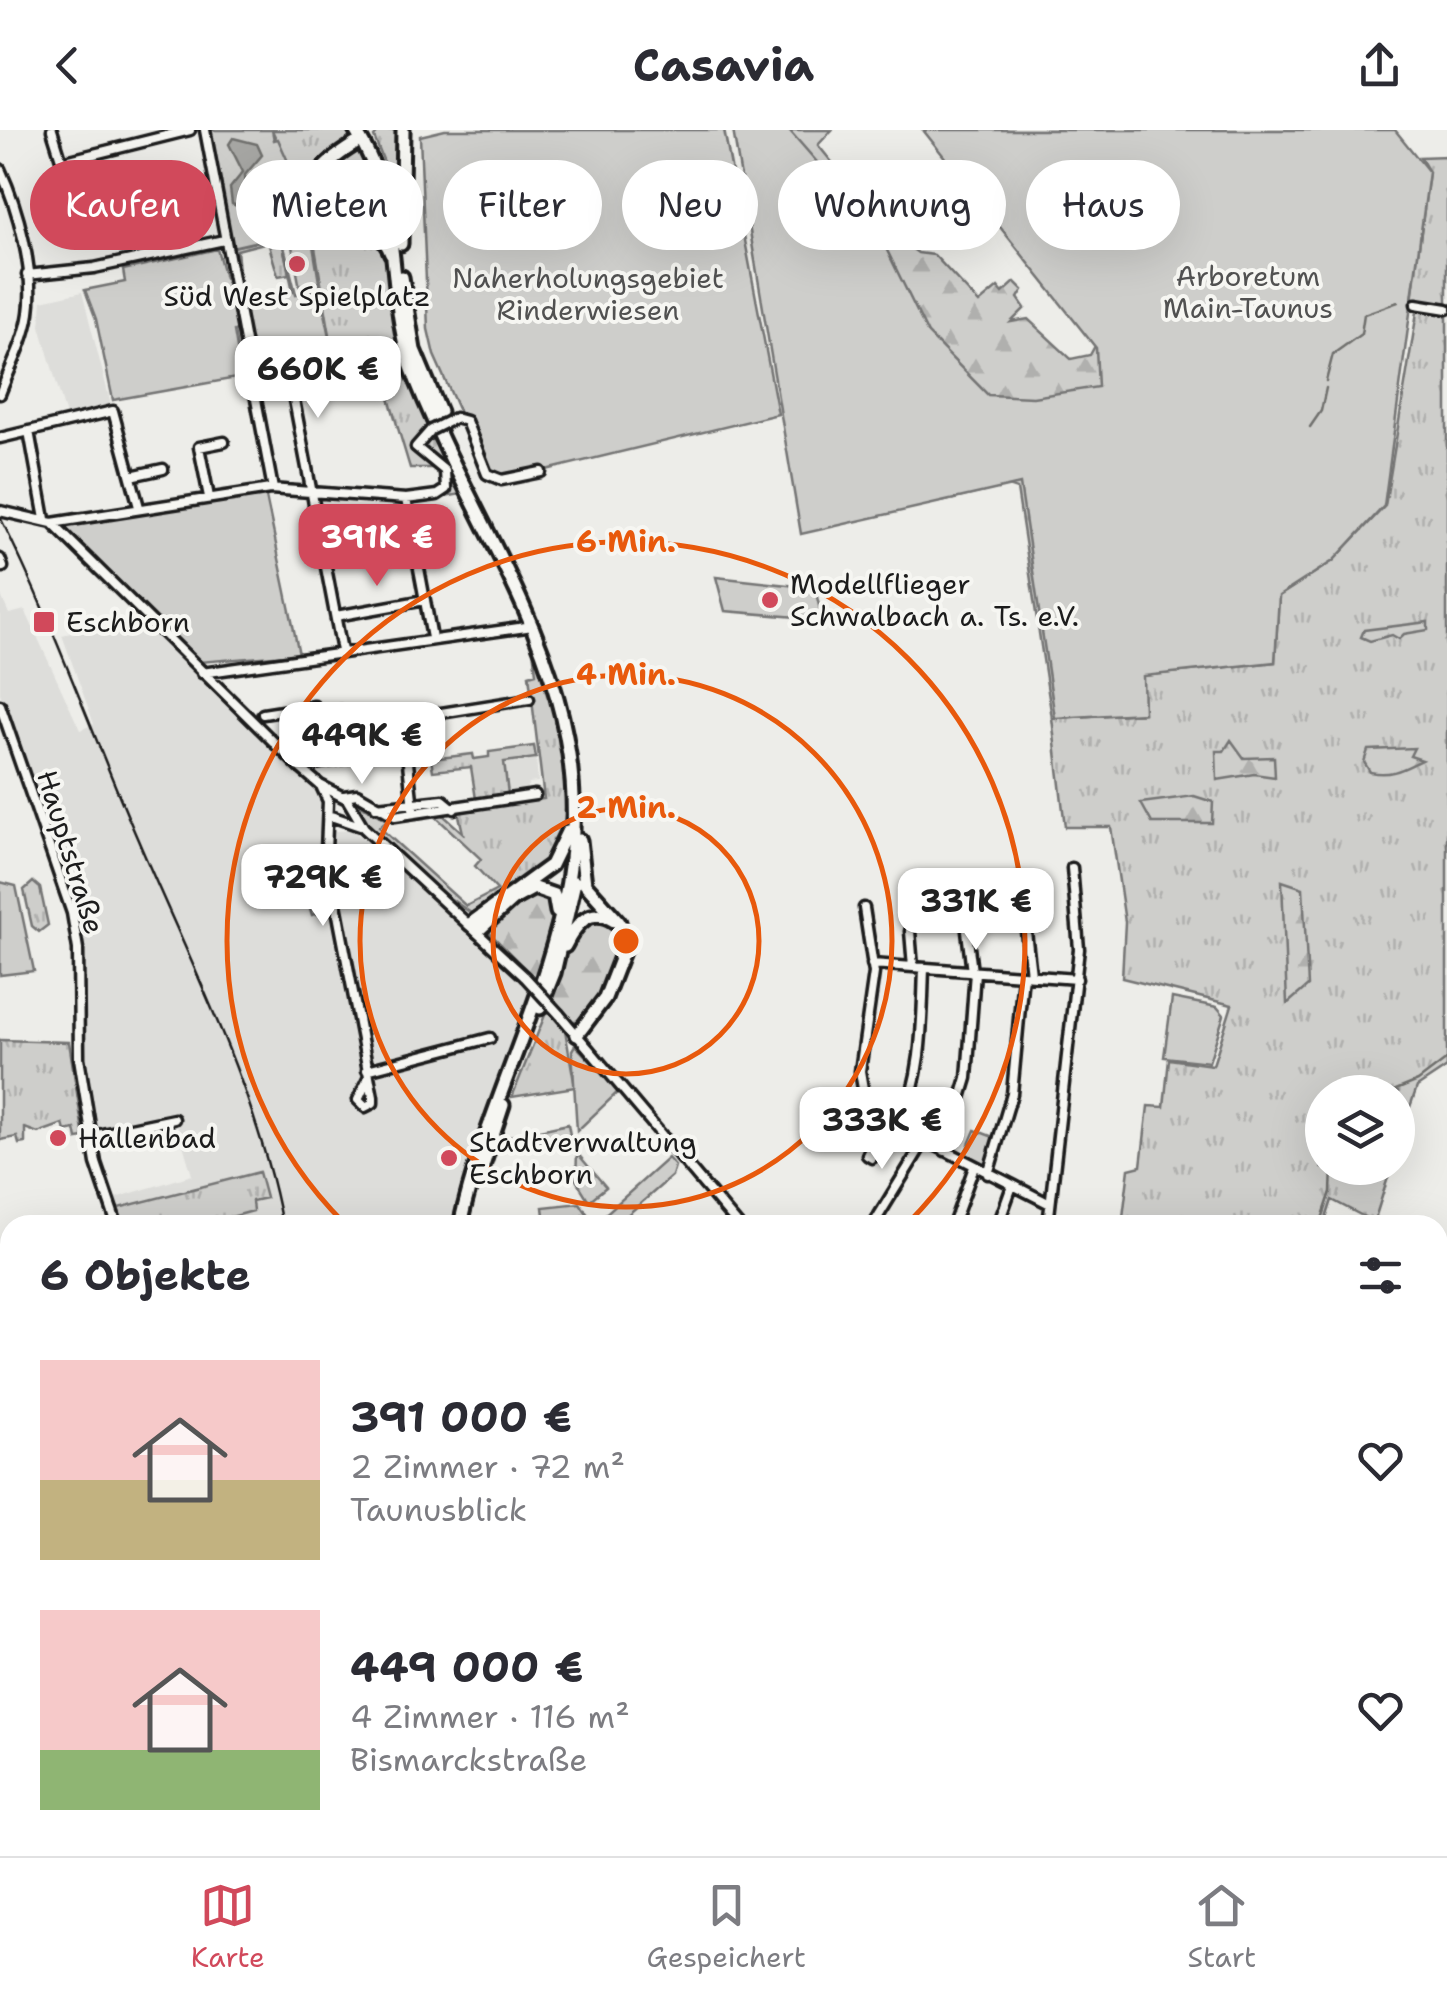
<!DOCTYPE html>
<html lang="de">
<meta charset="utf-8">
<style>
body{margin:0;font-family:"Shantell Sans",sans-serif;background:#f2f2f3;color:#2b2b33;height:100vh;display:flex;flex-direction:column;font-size:38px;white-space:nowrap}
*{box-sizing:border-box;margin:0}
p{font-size:32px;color:#7c7c81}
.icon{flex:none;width:55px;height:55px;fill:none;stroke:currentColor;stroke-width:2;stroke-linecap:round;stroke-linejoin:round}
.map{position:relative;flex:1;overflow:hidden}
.panel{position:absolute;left:0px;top:1085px;width:1448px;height:642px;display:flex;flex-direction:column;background:#fff;border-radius:30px 30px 0 0;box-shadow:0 10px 40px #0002}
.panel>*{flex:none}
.banner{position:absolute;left:30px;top:30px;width:1388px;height:90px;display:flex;gap:20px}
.fabs{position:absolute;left:1305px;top:945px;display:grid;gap:20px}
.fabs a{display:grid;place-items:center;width:110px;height:110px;border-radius:50%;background:#fff;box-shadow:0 10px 40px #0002;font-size:50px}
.price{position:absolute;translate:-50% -85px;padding:0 22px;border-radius:20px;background:#fff;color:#222;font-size:32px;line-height:65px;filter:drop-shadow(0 2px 5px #0008)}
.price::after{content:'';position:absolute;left:50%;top:60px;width:30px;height:22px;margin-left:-15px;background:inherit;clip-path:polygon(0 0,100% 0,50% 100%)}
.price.selected{background:#d1495b;color:#fff}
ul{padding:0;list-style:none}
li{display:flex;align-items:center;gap:30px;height:250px;padding:0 40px}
li span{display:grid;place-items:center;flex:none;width:280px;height:200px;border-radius:0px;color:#555}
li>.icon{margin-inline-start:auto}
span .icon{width:120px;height:120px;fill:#fffc;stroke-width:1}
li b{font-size:42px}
h2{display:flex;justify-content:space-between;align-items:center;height:120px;padding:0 40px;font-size:42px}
.pill{padding:0 35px;border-radius:45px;background:#fff;box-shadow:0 10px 40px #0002;font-size:35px;line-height:90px}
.pill.selected{background:#d1495b;color:#fff}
header{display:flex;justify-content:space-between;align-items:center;height:130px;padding:0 40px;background:#fff;font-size:45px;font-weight:700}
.tab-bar{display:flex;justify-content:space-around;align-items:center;height:140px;border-top:2px solid #e1e1e2;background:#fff;font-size:28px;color:#7c7c81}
.tab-bar a{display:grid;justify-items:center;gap:5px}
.tab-bar .selected{color:#d1495b}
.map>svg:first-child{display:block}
</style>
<header><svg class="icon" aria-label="back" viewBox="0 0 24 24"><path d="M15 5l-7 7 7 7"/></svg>Casavia<svg class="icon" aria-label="share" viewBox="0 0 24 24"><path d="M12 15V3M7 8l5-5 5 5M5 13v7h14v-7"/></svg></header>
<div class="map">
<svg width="1447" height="1726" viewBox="0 0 1447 1726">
<defs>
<pattern id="grass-tufts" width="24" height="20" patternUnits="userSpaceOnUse" patternTransform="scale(2.5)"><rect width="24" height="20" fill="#cececb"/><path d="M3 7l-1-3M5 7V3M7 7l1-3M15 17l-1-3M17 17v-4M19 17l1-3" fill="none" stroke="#b0b0ae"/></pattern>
<pattern id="forest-firs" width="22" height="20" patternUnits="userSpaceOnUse" patternTransform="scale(2.5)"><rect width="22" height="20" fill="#cececb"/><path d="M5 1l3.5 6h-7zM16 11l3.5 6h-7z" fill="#b0b0ae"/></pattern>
</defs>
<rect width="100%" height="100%" fill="#edede9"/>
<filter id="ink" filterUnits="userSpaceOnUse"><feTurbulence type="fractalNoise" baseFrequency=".01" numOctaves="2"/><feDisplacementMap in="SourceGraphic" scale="20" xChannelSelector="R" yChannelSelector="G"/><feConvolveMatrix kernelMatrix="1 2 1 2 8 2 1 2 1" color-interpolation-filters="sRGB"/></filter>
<g filter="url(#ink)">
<path fill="#ddddda" d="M 82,162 L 112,279 L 67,289 L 40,196 L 42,171 Z
M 0,463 L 9,484 L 25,480 L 80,600 L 94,594 L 62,505 L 137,488 L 321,666 L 320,694 L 336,701 L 353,700 L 484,814 L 531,863 L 452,1095 L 121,1095 L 112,1069 L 192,1045 L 176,991 L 94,1008 L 85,935 L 81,802 L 55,711 L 0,563 Z
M 536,628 L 538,652 L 529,653 L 524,662 L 508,664 L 503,632 Z
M 1447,1103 L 1447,1209 L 1438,1206 L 1438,1124 Z"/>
<path fill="url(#grass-tufts)" stroke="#757574" stroke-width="2.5" d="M 272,0 L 348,0 L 354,7 C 321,25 302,38 313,78 L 366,100 L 385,117 L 392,185 L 466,363 L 445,367 L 440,338 L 410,338 L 370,205 L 331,211 L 315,118 L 318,105 L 313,99 L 316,96 Z
M 380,0 L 401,0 L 399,70 L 374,7 Z
M 358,18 L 371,43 L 369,71 L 351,83 L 329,79 C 300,51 336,32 358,18 Z
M 1447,26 L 1447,937 L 1417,957 L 1404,994 L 1398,991 L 1398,962 L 1322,962 L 1322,1038 L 1391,1038 L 1374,1092 L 1332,1070 L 1324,1095 L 1122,1095 L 1129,1039 L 1141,1036 L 1148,976 L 1164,977 L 1169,929 L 1213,935 L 1232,875 L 1122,848 L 1125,792 L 1111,697 L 1065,697 L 1052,588 L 1143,583 L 1142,546 L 1275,532 L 1279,466 L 1333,431 L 1385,376 L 1418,176 L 1412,170 L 1429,42 L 1420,27 Z
M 281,106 L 289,144 L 278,146 L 268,112 L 237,120 L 240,152 L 233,117 Z
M 530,495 L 561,584 L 567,656 L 563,705 L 558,720 L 540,740 L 471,783 L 438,760 L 359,686 L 360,675 L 387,690 L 379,697 L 466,776 L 497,760 L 475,736 L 481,729 L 434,685 L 442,684 L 463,703 L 458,681 L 544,669 L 529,545 L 536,543 Z
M 341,574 L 344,596 L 303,601 L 301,579 Z
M 534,616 L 536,628 L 504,632 L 508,664 L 476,669 L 471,637 L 433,641 L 431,629 L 473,624 L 474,629 L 489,627 L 489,622 Z
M 321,730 L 334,780 L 312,785 L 297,736 Z
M 33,752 L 40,758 L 48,795 L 39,802 L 32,796 L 24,760 Z
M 547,880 L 565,900 L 575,957 L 512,967 Z
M 0,910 L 69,912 L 84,1008 L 77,1009 L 75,999 L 65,1001 L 63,994 L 38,1003 L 25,998 L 25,1013 L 19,1014 L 17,1007 L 0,1010 Z
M 568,994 L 570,1005 L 505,1018 L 506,1007 Z
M 668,1028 L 675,1036 L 672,1046 L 616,1095 L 609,1095 L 602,1087 Z
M 259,1042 L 266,1068 L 252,1071 L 253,1081 L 202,1095 L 124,1095 L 118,1078 Z
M 580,1073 L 592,1091 L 545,1094 L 543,1077 Z"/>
<path fill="url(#forest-firs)" stroke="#757574" stroke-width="2.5" d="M 759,0 L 832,0 L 818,15 L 888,101 L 918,123 L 934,125 L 979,173 L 998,157 L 1003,163 L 1015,152 L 1023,160 L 1018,168 L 1025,178 L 1011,192 L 1028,189 L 1071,229 L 1090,225 L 1102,203 L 1100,188 L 936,0 L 1061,0 L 1098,31 L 1129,82 L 1164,127 L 1118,141 L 1080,124 L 1081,140 L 1094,144 L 1134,194 L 1138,224 L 1130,232 L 1154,262 L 1153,271 L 1128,270 L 1137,322 L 1145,320 L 1151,346 L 1149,400 L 1141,428 L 1145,448 L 1159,430 L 1175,427 L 1194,439 L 1186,443 L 1198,453 L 1151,462 L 1126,511 L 1143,533 L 1122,528 L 1103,545 L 1142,546 L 1144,583 L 1052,588 L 1017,359 L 1008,356 L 941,372 C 953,341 961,297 977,272 L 992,277 L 1039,276 L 1040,305 L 1033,313 L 1044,325 L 1042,387 L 1081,464 L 1084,487 L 1061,531 L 1062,543 L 1054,546 L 1087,538 L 1098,547 L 1125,512 L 1115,504 L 1128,444 L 1098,428 L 1082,404 C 1103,381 1098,356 1140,369 L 1137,339 L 1120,353 L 1115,346 L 1119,336 L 1108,341 L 1110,329 L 1121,327 L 1123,321 L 1117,319 L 1103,331 L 1105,338 L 1090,339 L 1088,331 L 1073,324 L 1076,316 L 1066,306 L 1049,271 C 981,280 980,269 936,222 L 836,264 L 828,255 L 822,227 L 810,217 L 784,161 L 788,135 L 783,99 Z
M 1428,492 L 1428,500 L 1404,504 L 1399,509 L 1392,505 L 1370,511 L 1361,507 L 1364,500 Z
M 1231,610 L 1244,628 L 1274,627 L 1275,647 L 1254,644 L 1217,650 L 1216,621 L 1224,621 Z
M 1414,618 L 1410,626 L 1422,630 C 1406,637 1393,647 1370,642 L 1364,632 L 1368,620 Z
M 1194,666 L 1213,672 L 1212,693 L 1152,693 L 1141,673 Z
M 1282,751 L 1303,758 L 1308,856 L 1287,874 Z
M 538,760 L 556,774 L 536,850 L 489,802 L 490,795 L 526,764 Z
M 601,789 C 638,818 603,863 581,891 L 570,891 L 551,868 C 560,840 566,795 601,789 Z"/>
<path fill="#cececb" stroke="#757574" stroke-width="2.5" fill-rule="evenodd" d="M 208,0 L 272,0 L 274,10 L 278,9 L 317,97 L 292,102 L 281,68 L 280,101 L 296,164 L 320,160 L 331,211 L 253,224 ZM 281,106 L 293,161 L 244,172 L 232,117 Z
M 445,0 L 724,0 L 778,284 L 505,350 L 487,344 L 434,225 L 428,199 L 420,6 Z
M 733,0 L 789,0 L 878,102 L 928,204 L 988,265 L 1033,267 L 1098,257 L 1096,218 L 923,0 L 1395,0 L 1429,42 L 1384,376 L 1333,431 L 1279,466 L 1275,532 L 1143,546 L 1144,583 L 1055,588 L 1020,354 L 801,404 Z
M 311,103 L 320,158 L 300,158 L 290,106 Z
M 217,119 L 239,199 L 234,201 L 242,247 L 113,270 L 96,189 L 85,160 L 125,152 L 123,140 Z
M 265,362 L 299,524 L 199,532 L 60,395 Z
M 716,447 L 815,458 L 822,489 L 725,481 Z
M 0,752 L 16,756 L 34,841 L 0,845 Z
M 1172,868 L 1217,877 L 1224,885 L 1209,932 L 1164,927 Z
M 575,915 L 619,961 L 577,1001 L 572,920 Z
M 975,1000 L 996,1008 L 984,1036 L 964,1026 Z
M 577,1023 L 606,1057 L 589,1071 L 576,1050 Z
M 0,1330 L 10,1361 L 10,1718 L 81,1718 L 81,1726 L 0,1726 Z"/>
<path fill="#a6a6a3" stroke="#6f6f6d" stroke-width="2.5" d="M 233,8 L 257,14 L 262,25 L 245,45 L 246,66 L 237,76 L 232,74 L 230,58 L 243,42 L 229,14 Z"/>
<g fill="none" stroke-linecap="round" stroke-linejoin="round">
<path stroke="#6f6f6d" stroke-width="2.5" d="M 1441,182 L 1447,184
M 1326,251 L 1333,224 L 1361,204 L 1364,184 L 1398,172
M 1310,297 L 1321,281 L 1326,258
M 1391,962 L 1418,951 L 1447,929
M 1320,1095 L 1331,1062 L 1332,1038
M 0,1462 L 10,1462
M 0,1536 L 10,1530
M 1423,1718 L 1427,1726
M 1091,1726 L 1092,1718"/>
<defs>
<path id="minor" d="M 52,0 L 62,32 L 190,0
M 205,0 L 273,359
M 0,39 C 18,78 35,141 29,183 C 25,211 10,238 0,264
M 103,61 L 171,57 L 183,118
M 27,145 L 94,138 L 224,110
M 1416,174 L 1447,179
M 286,228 L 342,521
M 455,288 L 466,291 L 487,344 L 502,350 L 541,342
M 29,301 L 45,389
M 0,308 L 113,281 L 139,377
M 131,346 L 163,339
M 209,367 L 199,317 L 224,312
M 406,369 L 432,508
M 0,381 L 52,393 L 299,637 L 320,655 L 347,669 L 364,698 L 525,847
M 52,393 L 270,359 L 406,369 L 437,365 L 446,359 L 445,341 L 416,317 L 431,300
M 0,429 L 3,437
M 336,486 L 425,470
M 202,543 L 526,497
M 0,575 L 72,783 L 78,819 L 79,928 L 96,1033 L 117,1095
M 298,579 L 302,605
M 263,584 L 314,576
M 276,615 L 302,605 L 529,569
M 408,633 L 413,678
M 299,637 L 353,627 L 352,599
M 322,658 L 328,671 L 326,722 L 373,967 L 373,973 L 365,977 L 358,970 L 368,949
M 344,666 L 357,664 L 395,686 L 535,665
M 376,677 L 443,670 L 454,679
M 328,685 L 360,696
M 1016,749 L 1021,758 L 1031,845
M 864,778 L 874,843 L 860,941 L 864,965 L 925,1010 L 1050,1074
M 910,801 L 913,837
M 967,801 L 972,842
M 872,834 L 1077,849
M 559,884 L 738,1095
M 367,940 L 490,908
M 901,993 C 923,944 922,891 924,838
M 92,1006 L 174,989
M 945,1021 L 967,948 L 975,842
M 872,1028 L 867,1025 L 870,1019 L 891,987
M 988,1044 L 1012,964 L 1023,845
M 873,1095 L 925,1010
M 953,1095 L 974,1037
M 998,1095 L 1012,1056
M 1048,1095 L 1079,819 L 1072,738
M 1438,1127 L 1447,1122
M 1438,1314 L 1447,1313
M 0,1320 L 10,1318
M 0,1327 L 10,1346
M 1438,1402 L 1447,1400
M 1438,1464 L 1447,1461
M 1438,1528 L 1447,1525
M 1438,1625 L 1447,1641
M 1438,1717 L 1445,1726
M 125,1718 L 125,1726
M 177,1718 L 180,1726
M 305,1718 L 306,1726
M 448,1718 L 450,1726
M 520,1718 L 521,1726
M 848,1718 L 918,1726
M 1343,1718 L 1350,1726
M 1304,1724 L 1325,1718
M 642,1726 L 655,1718
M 739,1726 L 739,1718
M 819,1726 L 819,1718
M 938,1726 L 940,1718
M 1010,1726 L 1010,1718
M 1125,1726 L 1127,1718
M 1202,1726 L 1202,1718
M 1285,1726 L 1288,1718"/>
<path id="major" d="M 233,1726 L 236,1718"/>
<path id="highway" d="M 355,0 C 403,72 386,155 410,234 C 480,421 612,561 563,777 C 538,886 484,986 460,1095
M 355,14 C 330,29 281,67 333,89 C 358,100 380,94 391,124
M 345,91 C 366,87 379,74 377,52
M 401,114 L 403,0
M 402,147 L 414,220 L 440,282
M 470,794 L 551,735 L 567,702
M 478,801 L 512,770 L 534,758 L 554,765 L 557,782
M 565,816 C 576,794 590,775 614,791
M 540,878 L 554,843 L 575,752
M 577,905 L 605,868 L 624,819 L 619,792 L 585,754 L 580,710
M 481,1042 L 503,975
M 510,1718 L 511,1726"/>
</defs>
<use href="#minor" stroke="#1c1c1c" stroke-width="15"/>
<use href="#major" stroke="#1c1c1c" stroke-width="18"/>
<use href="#highway" stroke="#1c1c1c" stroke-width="19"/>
<use href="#minor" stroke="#f6f6f2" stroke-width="8"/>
<use href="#major" stroke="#f6f6f2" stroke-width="10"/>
<use href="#highway" stroke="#f6f6f2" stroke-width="11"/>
<path stroke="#1c1c1c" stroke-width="2.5" d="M 0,387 C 53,492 91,602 138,710 C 191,835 257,960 282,1095
M 379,1718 L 380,1726"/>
<defs>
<path id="minor-bridge" d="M 431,300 L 455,288
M 525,847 L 559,884"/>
</defs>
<use href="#minor-bridge" stroke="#1c1c1c" stroke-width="15" stroke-linecap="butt"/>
<use href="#minor-bridge" stroke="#f6f6f2" stroke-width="8"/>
</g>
</g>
<g fill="none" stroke="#e8590c" stroke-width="5">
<circle cx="626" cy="811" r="133"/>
<circle cx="626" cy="811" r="266"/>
<path d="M344 1093A399 399 0 1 1 908 1093"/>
</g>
<g fill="#d1495b" stroke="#f6f6f2" stroke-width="4">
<circle cx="297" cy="134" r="10"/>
<circle cx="770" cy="470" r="10"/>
<rect x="32" y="480" width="24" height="24" rx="5"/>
<circle cx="58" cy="1008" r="10"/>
<circle cx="449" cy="1028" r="10"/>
</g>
<g text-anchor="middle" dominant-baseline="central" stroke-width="8" stroke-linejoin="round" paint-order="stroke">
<g font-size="28" fill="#515151" stroke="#f6f6f2">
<text x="1248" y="146">Arboretum<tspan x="1248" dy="32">Main-Taunus</tspan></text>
<text x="588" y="148">Naherholungsgebiet<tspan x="588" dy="32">Rinderwiesen</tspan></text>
</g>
<g font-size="28" fill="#1c1c1c" stroke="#f6f6f2" text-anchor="start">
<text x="297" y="166" text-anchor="middle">Süd West Spielplatz</text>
<text x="790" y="454">Modellflieger<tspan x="790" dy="32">Schwalbach a. Ts. e.V.</tspan></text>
<text x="66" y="492">Eschborn</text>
<text x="78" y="1008">Hallenbad</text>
<text x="469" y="1012">Stadtverwaltung<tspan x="469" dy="32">Eschborn</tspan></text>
</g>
<g font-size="28" fill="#1c1c1c" stroke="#f6f6f2">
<text transform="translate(71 722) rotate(73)">Hauptstraße</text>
</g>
</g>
<circle cx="626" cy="811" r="15" fill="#e8590c" stroke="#f6f6f2" stroke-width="5"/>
<g font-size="30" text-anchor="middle" font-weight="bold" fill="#e8590c" stroke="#f6f6f2" stroke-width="8" stroke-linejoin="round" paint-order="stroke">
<text x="626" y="422">6 Min.</text>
<text x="626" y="555">4 Min.</text>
<text x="626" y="688">2 Min.</text>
</g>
</svg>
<div class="fabs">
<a><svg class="icon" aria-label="layers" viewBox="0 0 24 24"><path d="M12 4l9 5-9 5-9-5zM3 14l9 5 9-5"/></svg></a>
</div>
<b class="price" style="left:318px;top:291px">660K €</b>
<b class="price selected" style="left:377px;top:459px">391K €</b>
<b class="price" style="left:362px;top:657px">449K €</b>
<b class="price" style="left:323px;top:799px">729K €</b>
<b class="price" style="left:976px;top:823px">331K €</b>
<b class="price" style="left:882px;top:1042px">333K €</b>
<div class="banner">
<a class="pill selected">Kaufen</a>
<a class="pill">Mieten</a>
<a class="pill">Filter</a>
<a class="pill">Neu</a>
<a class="pill">Wohnung</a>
<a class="pill">Haus</a>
</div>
<section class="panel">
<h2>6 Objekte<svg class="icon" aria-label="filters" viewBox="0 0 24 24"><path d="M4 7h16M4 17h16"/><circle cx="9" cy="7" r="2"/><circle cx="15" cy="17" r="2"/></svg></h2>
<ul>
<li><span style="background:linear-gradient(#f6c9c9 60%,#c2b280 0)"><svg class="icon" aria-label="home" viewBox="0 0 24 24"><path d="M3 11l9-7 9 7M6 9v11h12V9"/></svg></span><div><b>391 000 €</b><p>2 Zimmer · 72 m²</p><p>Taunusblick</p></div><svg class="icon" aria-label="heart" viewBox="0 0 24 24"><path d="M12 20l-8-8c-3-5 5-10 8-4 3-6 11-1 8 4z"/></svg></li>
<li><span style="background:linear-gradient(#f6c9c9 70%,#8fb573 0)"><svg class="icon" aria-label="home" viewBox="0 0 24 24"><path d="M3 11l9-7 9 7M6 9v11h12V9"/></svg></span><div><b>449 000 €</b><p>4 Zimmer · 116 m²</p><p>Bismarckstraße</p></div><svg class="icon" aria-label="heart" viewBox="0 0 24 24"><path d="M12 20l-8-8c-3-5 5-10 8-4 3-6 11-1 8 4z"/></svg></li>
</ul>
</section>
</div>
<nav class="tab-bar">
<a class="selected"><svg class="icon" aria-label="map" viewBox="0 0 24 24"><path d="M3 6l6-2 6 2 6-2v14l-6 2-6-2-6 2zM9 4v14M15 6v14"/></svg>Karte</a>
<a><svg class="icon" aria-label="saved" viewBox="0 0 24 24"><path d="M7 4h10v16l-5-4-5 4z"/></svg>Gespeichert</a>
<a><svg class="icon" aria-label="home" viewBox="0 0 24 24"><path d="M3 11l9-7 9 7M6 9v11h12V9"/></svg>Start</a>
</nav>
